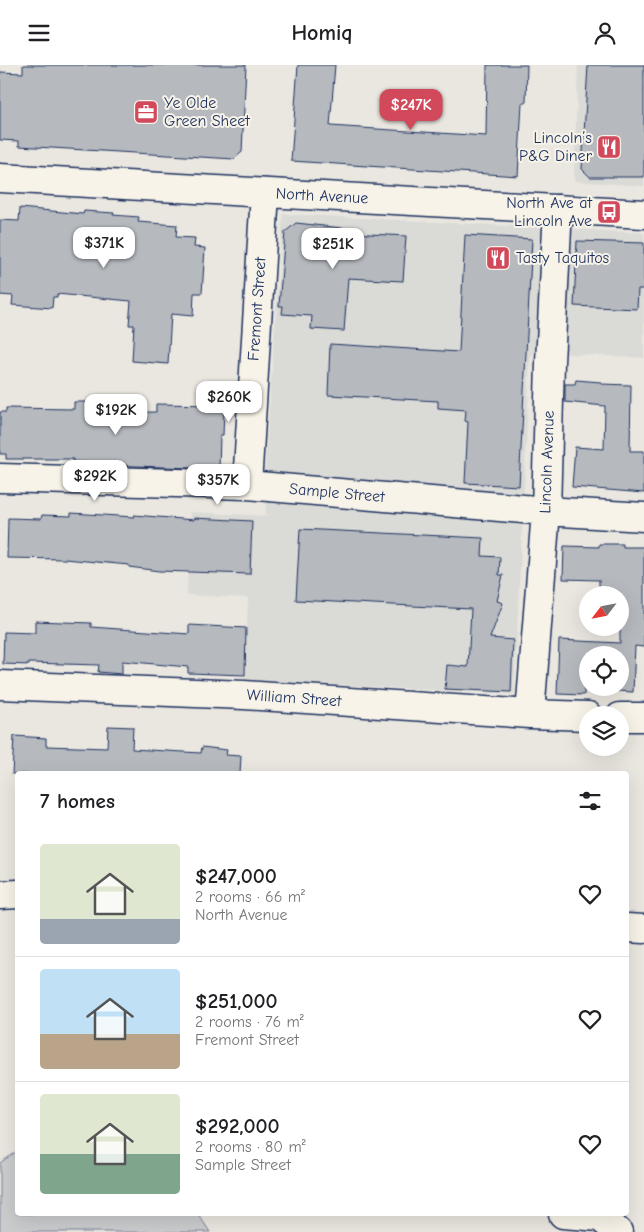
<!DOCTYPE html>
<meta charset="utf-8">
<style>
body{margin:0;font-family:"Comic Neue",sans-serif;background:#f6f6f6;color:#202124;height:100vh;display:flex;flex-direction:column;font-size:19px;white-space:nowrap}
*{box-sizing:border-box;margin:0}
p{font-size:16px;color:#757577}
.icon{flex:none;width:28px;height:28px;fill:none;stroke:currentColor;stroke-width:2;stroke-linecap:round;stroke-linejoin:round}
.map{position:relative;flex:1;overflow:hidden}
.side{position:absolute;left:15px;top:706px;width:614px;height:445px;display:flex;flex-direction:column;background:#fff;border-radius:5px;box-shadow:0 5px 20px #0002}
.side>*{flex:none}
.needle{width:32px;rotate:238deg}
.buttons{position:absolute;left:579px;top:521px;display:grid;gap:10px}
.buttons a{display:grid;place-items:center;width:50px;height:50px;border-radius:50%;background:#fff;box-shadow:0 5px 20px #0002;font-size:25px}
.price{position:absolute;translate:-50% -42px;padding:0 11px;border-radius:10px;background:#fff;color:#222;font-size:16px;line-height:32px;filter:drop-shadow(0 1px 2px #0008)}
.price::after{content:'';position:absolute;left:50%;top:30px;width:15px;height:11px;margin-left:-8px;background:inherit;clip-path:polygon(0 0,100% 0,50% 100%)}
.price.selected{background:#d1495b;color:#fff}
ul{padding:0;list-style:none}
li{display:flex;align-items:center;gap:15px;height:125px;padding:0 25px}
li+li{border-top:1px solid #e0e0e0}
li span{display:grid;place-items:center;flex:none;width:140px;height:100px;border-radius:5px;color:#555}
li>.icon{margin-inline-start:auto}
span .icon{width:60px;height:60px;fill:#fffc;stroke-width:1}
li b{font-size:21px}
h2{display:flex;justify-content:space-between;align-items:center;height:60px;padding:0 25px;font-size:21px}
header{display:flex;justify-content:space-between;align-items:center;height:65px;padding:0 25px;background:#fff;font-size:22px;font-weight:700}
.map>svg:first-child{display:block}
</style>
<header><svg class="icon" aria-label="menu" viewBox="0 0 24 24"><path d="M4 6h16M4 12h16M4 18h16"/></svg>Homiq<svg class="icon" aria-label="person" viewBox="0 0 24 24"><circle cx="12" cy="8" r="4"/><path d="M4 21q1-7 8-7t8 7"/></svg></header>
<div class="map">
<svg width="644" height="1167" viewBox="0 0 644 1167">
<rect width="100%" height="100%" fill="#eae7e0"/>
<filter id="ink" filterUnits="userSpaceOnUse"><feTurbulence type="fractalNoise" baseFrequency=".02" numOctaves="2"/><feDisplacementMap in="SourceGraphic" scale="10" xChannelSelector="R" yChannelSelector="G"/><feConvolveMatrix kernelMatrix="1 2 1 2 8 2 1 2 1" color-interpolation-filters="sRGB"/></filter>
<g filter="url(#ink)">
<path fill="#dadad6" d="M 578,0 L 644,0 L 644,121 L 574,116 Z
M 283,149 L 644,168 L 644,293 L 533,287 L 530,295 L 514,629 L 245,615 L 248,533 L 187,530 L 190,447 L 266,451 L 265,403 Z"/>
<path fill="#cbcccd" stroke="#737e96" d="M 17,1086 L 18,1149 L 198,1149 L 210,1167 L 0,1167 L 0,1098 Z"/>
<path fill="#b6babf" stroke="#1b2f5e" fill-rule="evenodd" d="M 23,0 L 246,0 L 242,87 L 234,94 L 19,81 L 19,76 L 0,75 L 0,7 L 23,8 Z
M 298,0 L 335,0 L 330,61 L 486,71 L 487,0 L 527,0 L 526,38 L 522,38 L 518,111 L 291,96 Z
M 588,0 L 644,0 L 644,112 L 590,112 L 582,104 Z
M 20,143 L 83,149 L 84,146 L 114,148 L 113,150 L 139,152 L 138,157 L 177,160 L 176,172 L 195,173 L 194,182 L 205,183 L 202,228 L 194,228 L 193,251 L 171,249 L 168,299 L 132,296 L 134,260 L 129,260 L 131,236 L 57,229 L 57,232 L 53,232 L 52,243 L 12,240 L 13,231 L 0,230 L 0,155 L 19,156 Z
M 296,158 L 351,164 L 351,168 L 406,171 L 403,216 L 348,213 L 344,266 L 311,264 L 312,251 L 282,249 L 283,241 L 279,241 L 285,167 Z
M 465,170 L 532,174 L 519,421 L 465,418 L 468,357 L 465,356 L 466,345 L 438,343 L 438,336 L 328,330 L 330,279 L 459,287 Z
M 577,176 L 644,178 L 644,224 L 638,224 L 637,244 L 574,241 Z
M 576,315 L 601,317 L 601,319 L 631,320 L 630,386 L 644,386 L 644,428 L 572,422 L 575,382 L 604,384 L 605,341 L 565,337 L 565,319 L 575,319 Z
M 74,337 L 98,337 L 98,348 L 156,347 L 156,339 L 216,340 L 216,345 L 224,346 L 223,370 L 220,370 L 219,404 L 106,400 L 106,398 L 73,397 L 73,394 L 6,394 L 6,389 L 0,389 L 0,347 L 6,347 L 6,343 L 74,344 Z
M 71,448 L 134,452 L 134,450 L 194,455 L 194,453 L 252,456 L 250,509 L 159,506 L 129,502 L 129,500 L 65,494 L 7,493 L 8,453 L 41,454 L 42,450 L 71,451 Z
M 300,464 L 483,473 L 482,491 L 500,492 L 499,510 L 503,510 L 497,536 L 503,538 L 490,573 L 513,575 L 511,627 L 445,624 L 447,600 L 468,602 L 471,544 L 296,535 Z
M 599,479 L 623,479 L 623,482 L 644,482 L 644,582 L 635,581 L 633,627 L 584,624 L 584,630 L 557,629 L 559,575 L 620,578 L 620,530 L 599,529 L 599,515 L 563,514 L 564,481 L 599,482 ZM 588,590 L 620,590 L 620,622 L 588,622 Z
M 35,556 L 91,558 L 91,562 L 189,569 L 189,560 L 246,563 L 245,610 L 188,608 L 188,602 L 122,596 L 122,609 L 98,607 L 99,600 L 29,598 L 29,600 L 3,599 L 4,567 L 35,568 Z
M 108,661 L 133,662 L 132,684 L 201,688 L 202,682 L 227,685 L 226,690 L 241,691 L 240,709 L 12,709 L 14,671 L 46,673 L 46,681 L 107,683 Z"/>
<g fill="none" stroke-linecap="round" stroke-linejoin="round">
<defs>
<path id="minor" d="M 0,413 L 247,420 L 546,446 L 644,452
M 247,420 L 265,128
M 0,620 L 244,630 L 530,649 L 588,651
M 530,649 L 546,446 L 550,297 L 558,144
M 620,652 L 644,652
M 0,830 L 18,829
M 626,863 L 644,864
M 563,1149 L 600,1152 L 618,1167"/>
<path id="tertiary" d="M 0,113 L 644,149"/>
</defs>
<use href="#minor" stroke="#1b2f5e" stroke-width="31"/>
<use href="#tertiary" stroke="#1b2f5e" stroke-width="31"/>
<use href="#minor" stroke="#f7f3e8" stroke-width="28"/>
<use href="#tertiary" stroke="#f7f3e8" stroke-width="28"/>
</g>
</g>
<defs>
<symbol id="office-square" viewBox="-11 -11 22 22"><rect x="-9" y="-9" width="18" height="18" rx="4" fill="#d1495b" stroke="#f7f3e8"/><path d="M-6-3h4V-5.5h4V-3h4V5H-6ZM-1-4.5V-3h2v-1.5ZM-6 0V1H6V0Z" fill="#fff"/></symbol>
<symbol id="restaurant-square" viewBox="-11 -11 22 22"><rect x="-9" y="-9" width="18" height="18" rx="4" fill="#d1495b" stroke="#f7f3e8"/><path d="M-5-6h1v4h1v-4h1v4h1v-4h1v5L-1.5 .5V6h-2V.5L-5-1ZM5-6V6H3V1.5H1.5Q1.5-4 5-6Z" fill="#fff"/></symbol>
<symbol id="bus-square" viewBox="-11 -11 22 22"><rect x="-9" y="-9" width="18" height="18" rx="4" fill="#d1495b" stroke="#f7f3e8"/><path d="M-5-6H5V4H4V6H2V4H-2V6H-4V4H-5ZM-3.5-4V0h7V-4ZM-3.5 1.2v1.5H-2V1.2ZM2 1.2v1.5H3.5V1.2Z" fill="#fff"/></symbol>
</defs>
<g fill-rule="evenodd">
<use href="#office-square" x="132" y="33" width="28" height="28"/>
<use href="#restaurant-square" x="595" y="68" width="28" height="28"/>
<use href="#bus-square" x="595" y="133" width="28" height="28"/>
<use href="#restaurant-square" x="484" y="179" width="28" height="28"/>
</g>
<g text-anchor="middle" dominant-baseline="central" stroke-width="4" stroke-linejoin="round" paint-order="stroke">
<g font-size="16" fill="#1b2f5e" stroke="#f7f3e8" text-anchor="start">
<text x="164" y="38">Ye Olde<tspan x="164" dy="18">Green Sheet</tspan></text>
<text x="592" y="73" text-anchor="end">Lincoln’s<tspan x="592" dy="18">P&amp;G Diner</tspan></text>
<text x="592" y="138" text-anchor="end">North Ave at<tspan x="592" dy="18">Lincoln Ave</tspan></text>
<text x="516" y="193">Tasty Taquitos</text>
</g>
<g font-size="16" fill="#1b2f5e" stroke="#f7f3e8">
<text transform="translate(322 131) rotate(3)">North Avenue</text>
<text transform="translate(257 244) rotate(-86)">Fremont Street</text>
<text transform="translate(547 397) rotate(-88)">Lincoln Avenue</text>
<text transform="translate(337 428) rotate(5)">Sample Street</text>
<text transform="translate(294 633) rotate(4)">William Street</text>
</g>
</g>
</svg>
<div class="buttons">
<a><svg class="needle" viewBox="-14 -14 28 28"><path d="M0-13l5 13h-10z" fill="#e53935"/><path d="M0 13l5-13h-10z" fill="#757577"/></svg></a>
<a><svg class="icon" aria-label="locate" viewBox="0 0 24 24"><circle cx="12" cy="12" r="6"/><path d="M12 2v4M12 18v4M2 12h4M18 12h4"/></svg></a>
<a><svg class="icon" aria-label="layers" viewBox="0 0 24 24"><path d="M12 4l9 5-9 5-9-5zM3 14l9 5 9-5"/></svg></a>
</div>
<b class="price selected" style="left:411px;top:66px">$247K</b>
<b class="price" style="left:104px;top:204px">$371K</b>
<b class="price" style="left:333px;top:205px">$251K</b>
<b class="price" style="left:229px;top:358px">$260K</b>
<b class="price" style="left:116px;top:371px">$192K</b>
<b class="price" style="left:95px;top:437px">$292K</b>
<b class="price" style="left:218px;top:441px">$357K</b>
<section class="side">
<h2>7 homes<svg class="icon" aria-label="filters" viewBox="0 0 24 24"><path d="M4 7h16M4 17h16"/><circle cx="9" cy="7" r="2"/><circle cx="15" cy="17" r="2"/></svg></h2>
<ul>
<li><span style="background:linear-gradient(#dfe7d0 75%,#9aa5b1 0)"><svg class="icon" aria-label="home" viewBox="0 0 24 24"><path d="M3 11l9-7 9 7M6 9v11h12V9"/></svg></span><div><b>$247,000</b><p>2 rooms · 66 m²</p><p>North Avenue</p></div><svg class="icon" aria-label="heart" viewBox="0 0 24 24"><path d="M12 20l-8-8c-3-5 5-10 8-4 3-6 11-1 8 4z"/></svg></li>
<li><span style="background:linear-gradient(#bfe0f5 65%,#b9a48a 0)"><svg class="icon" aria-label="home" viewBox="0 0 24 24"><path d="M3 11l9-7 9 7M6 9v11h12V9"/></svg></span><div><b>$251,000</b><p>2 rooms · 76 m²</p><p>Fremont Street</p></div><svg class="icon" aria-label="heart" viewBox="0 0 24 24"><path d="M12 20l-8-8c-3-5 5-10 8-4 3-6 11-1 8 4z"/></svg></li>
<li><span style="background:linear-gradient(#dfe7d0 60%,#7fa58c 0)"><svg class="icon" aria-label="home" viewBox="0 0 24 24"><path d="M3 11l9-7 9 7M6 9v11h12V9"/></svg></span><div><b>$292,000</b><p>2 rooms · 80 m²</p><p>Sample Street</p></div><svg class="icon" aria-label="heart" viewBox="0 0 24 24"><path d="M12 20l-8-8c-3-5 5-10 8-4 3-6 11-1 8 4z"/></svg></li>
</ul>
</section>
</div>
